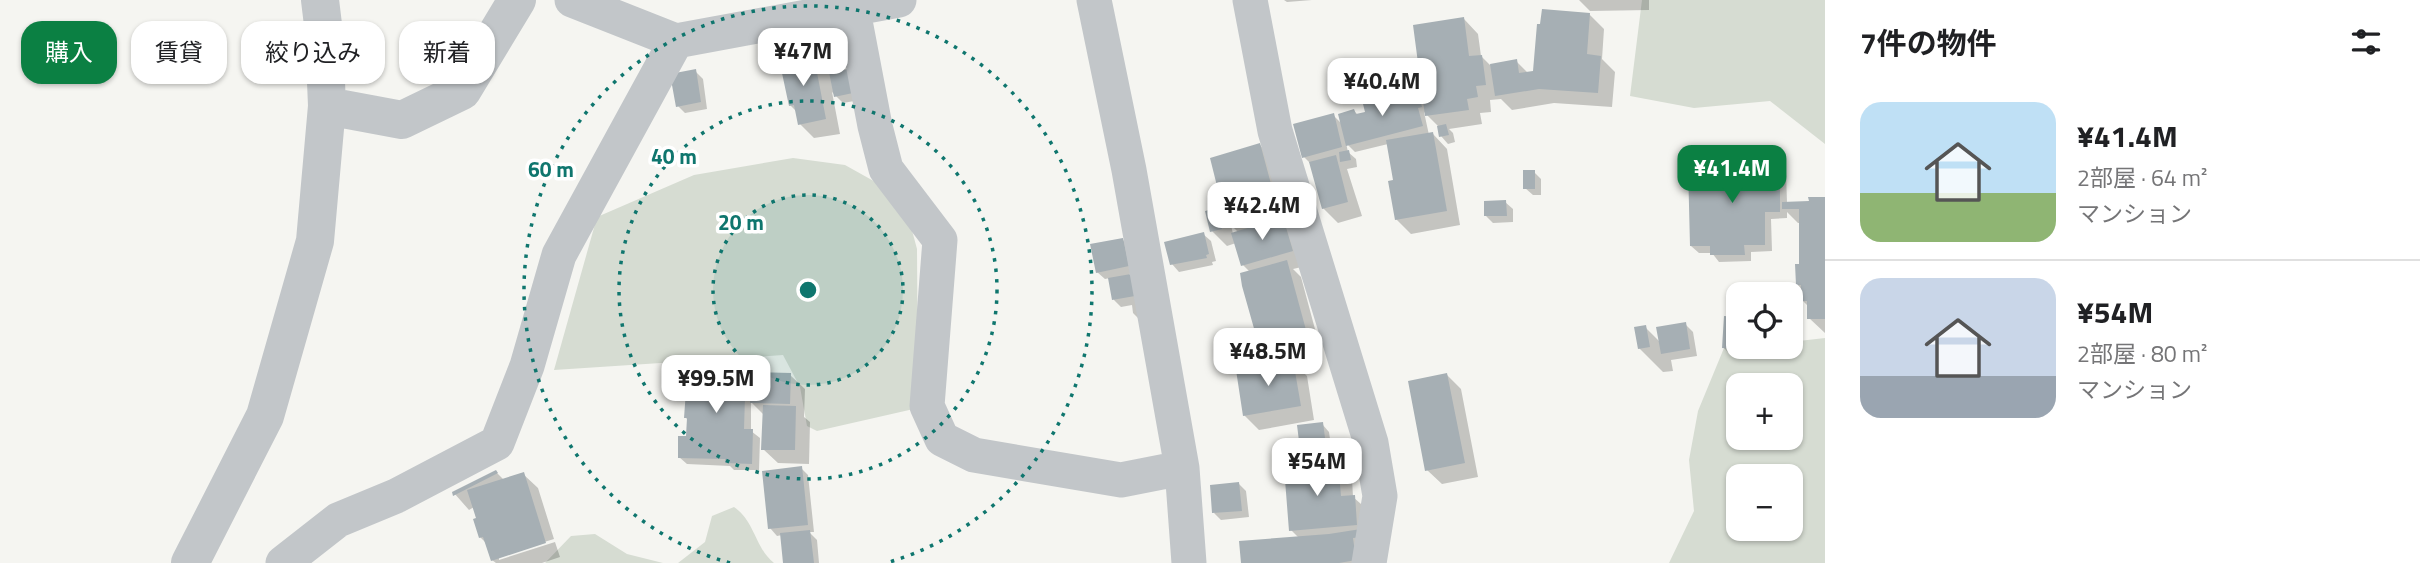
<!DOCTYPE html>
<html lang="ja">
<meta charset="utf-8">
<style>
body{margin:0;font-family:"Titillium Web","Noto Sans JP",sans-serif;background:#f2f2f2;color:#202124;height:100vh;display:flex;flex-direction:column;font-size:26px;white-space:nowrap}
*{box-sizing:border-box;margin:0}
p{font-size:23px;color:#757577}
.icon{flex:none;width:38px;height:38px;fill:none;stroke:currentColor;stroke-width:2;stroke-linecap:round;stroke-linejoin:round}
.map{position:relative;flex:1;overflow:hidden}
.drawer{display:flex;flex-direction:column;background:#fff;width:595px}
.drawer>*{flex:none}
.hud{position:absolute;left:21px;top:21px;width:665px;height:63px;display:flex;gap:14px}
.fabs{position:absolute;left:1726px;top:282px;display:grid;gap:14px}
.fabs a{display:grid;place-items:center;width:77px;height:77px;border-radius:14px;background:#fff;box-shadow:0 2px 5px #0004;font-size:35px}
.price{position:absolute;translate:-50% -60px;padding:0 16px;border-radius:14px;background:#fff;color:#222;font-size:23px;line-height:46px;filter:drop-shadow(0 2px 4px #0008)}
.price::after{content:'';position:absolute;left:50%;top:42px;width:21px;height:16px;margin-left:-10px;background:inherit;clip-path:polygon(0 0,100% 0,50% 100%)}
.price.current{background:#0b8043;color:#fff}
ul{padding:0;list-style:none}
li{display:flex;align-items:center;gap:21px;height:175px;padding:0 35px}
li+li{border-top:2px solid #e0e0e0}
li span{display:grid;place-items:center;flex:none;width:196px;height:140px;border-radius:21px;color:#555}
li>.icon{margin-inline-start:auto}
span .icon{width:84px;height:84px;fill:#fffc;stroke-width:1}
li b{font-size:30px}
h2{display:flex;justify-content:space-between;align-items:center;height:84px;padding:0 35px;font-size:30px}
.tag{padding:0 24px;border-radius:21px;background:#fff;box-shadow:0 2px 5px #0004;font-size:24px;line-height:63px}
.tag.current{background:#0b8043;color:#fff}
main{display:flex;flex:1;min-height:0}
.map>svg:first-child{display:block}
</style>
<main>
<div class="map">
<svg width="1825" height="563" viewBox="0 0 1825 563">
<rect width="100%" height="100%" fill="#f5f5f1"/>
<path fill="#d6dcd2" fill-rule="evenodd" d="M 1642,0 L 1825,0 L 1825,144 L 1770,101 L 1694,108 L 1630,96 Z
M 793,158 L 845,165 L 879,184 L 910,223 L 917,249 L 918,408 L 817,431 L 807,426 L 800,387 L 783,355 L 554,370 L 597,217 L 694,175 Z
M 1825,338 L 1825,563 L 1669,563 L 1694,511 L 1689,460 L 1698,411 L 1724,348 L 1790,346 L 1790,342 ZM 1738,385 L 1790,385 L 1790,438 L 1738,438 ZM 1738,476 L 1790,476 L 1790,528 L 1738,528 Z
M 734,507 C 755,521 755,548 774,563 L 678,563 L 705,542 L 712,516 Z
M 595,534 L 627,554 L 663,563 L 545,563 L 571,536 Z"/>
<path fill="#0003" fill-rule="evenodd" d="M 1284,0 L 1312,0 L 1287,2 Z
M 1579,0 L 1649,0 L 1649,10 L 1590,11 Z
M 1589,14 L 1604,29 L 1602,59 L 1615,72 L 1612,107 L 1554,103 L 1512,110 L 1501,99 L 1490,100 L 1491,112 L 1480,113 L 1482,124 L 1449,129 L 1453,133 L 1455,142 L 1448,144 L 1441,136 L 1439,127 L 1424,112 L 1429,135 L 1433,134 L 1447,149 L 1460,225 L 1411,234 L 1396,219 L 1395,182 L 1388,144 L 1355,152 L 1346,143 L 1348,152 L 1356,159 L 1357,167 L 1347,169 L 1362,216 L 1338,223 L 1323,208 L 1312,165 L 1304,157 L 1333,115 L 1343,125 L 1354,111 L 1358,115 L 1418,94 L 1425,101 L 1464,19 L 1478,34 L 1481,56 L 1490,65 L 1516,61 L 1529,74 L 1535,73 Z
M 813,54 L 827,68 L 829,74 L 848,70 L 860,100 L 843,103 L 832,92 L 840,134 L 814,138 L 800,124 L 797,112 L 790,105 Z
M 695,71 L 703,79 L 707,109 L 685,113 L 678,106 Z
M 1260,145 L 1274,160 L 1306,266 L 1293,269 L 1301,277 L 1319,344 L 1305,348 L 1306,354 L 1287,359 L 1283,354 L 1279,355 L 1256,331 L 1250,272 L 1243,265 L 1236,243 L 1227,246 L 1212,231 L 1216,210 L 1232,226 L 1229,199 L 1220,189 ZM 1231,225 L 1239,233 L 1233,234 Z
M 1767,159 L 1773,164 L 1779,164 L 1786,171 L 1787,203 L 1810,203 L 1825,198 L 1825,333 L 1809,318 L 1809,307 L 1802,300 L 1802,290 L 1797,285 L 1801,266 L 1801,223 L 1798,223 L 1787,212 L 1787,218 L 1771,219 L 1772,251 L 1751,252 L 1751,261 L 1719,262 L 1712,253 L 1699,253 L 1691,246 Z
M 1534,172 L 1541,179 L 1541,195 L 1533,195 L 1525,188 Z
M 1505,202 L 1513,209 L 1513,222 L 1493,223 L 1486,216 Z
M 1203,234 L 1211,241 L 1216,261 L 1212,262 L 1213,265 L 1179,272 L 1172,264 Z
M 1123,240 L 1130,247 L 1135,273 L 1129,274 L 1140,320 L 1133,313 L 1132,305 L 1121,307 L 1114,300 L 1110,278 L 1105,279 L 1097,272 Z
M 1685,324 L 1693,332 L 1697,356 L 1671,360 L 1673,371 L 1663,372 L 1639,348 L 1645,327 L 1660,342 Z
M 1790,330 L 1800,340 L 1801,352 L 1768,352 L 1762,346 L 1790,346 Z
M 1756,346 L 1755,356 L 1731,355 L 1723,347 Z
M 1250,351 L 1257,359 L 1259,363 L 1256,364 L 1248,356 L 1247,352 Z
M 1292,362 L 1307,376 L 1314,420 L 1259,430 L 1244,415 Z
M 745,367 L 752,374 L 790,375 L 805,389 L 804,417 L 810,422 L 809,464 L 778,463 L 763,449 L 764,415 L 751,402 L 751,431 L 760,438 L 759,470 L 734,470 L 730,466 L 687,464 L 679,457 L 688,438 L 689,421 L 686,418 Z
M 1447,375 L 1461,389 L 1478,477 L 1442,484 L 1427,470 Z
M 1322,424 L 1329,432 L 1332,453 L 1309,455 L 1302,448 Z
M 1337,464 L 1352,479 L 1353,497 L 1369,511 L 1362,563 L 1243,563 L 1299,538 L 1291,530 Z
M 801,468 L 808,475 L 814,532 L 809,532 L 817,540 L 819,563 L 785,563 L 782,535 L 777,536 L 770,528 Z
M 496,472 L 504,480 L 523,474 L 538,488 L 554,539 L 499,556 L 499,560 L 555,542 L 560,557 L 542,563 L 496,563 L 492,560 L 488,545 L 480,537 L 474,507 L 469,510 L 454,493 Z
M 1239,484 L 1246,491 L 1249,517 L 1221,520 L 1214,513 Z"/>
<path fill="#a6afb4" d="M 1542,9 L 1590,13 L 1587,54 L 1601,56 L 1598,93 L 1539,89 L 1495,96 L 1490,64 L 1517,59 L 1519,73 L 1533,71 L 1537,24 L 1540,24 Z
M 1464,17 L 1469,56 L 1482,55 L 1486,85 L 1476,86 L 1478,97 L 1467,99 L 1469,110 L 1425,116 L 1413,25 Z
M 813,52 L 826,119 L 798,125 L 794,105 L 789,106 L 779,59 Z
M 696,69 L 701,102 L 676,107 L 670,74 Z
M 848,69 L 853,93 L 834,97 L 829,72 Z
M 1413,91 L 1414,93 L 1418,92 L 1422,107 L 1418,108 L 1423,126 L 1346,146 L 1338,114 L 1354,109 L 1356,114 L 1365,112 L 1363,104 Z
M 1334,113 L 1342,147 L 1302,158 L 1293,124 Z
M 1446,124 L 1449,135 L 1439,137 L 1437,126 Z
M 1433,132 L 1447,211 L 1395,220 L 1388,181 L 1393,180 L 1386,140 Z
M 1260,143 L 1279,214 L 1231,227 L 1223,199 L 1231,197 L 1228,187 L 1218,190 L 1210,158 Z
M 1349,150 L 1351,160 L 1340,162 L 1339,152 Z
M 1336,155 L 1348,202 L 1322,209 L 1309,162 Z
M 1757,157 L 1768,157 L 1768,162 L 1780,162 L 1780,212 L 1765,212 L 1765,245 L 1744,245 L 1745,255 L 1710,255 L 1710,246 L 1690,246 L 1688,165 L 1757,164 Z
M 1523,170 L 1535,170 L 1535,189 L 1523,189 Z
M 1808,197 L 1825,197 L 1825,319 L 1807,319 L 1807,301 L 1800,301 L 1801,285 L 1796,285 L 1795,264 L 1799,264 L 1799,209 L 1782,209 L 1782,202 L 1809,201 Z
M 1506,200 L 1507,216 L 1484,216 L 1484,201 Z
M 1217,208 L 1222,229 L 1210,232 L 1205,211 Z
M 1283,217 L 1293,251 L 1241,266 L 1231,233 Z
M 1204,232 L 1209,254 L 1206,255 L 1207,258 L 1170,265 L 1164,242 Z
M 1123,238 L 1129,266 L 1096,273 L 1090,244 Z
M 1287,260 L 1306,330 L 1291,334 L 1293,339 L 1271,345 L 1270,340 L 1263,342 L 1260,334 L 1255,332 L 1242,286 L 1240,273 Z
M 1131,274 L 1135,296 L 1112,300 L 1108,278 Z
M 1724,316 L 1738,317 L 1738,346 L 1748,346 L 1748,350 L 1722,348 Z
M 1686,322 L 1690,349 L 1661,354 L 1656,327 Z
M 1646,325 L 1650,347 L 1638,349 L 1634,327 Z
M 1293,360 L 1301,406 L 1243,416 L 1236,370 Z
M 688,363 L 746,365 L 744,429 L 753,429 L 752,464 L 725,463 L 725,459 L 678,458 L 678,436 L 686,436 L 687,418 L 684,418 Z
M 751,372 L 791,373 L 790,404 L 750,403 Z
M 1447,373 L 1465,463 L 1425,471 L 1408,381 Z
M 763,405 L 796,406 L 795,450 L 761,450 Z
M 1323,422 L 1326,446 L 1300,449 L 1297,425 Z
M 1338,462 L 1341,496 L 1355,495 L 1357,525 L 1289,531 L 1284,467 Z
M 802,466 L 808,525 L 768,529 L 762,471 Z
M 496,470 L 498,473 L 453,496 L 452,492 Z
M 524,472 L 546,543 L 491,561 L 483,537 L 479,538 L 473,519 L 476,518 L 467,490 Z
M 1239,482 L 1242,511 L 1212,513 L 1210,485 Z
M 1361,529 L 1362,537 L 1353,538 L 1356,560 L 1339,563 L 1241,563 L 1239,541 L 1329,534 Z
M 810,530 L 814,563 L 783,563 L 780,533 Z"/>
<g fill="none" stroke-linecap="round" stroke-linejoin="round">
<path stroke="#c2c6c9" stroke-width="35" d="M 572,0 L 676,41 L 899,0
M 851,0 L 875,126 L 886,169 L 940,240 L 927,406 L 942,439 L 974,455 L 1121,480 L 1182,468
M 1094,0 L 1129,170 L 1182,468 L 1189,563
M 1250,0 L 1275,131 L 1371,443 L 1380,496 L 1369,563
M 283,563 L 338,520 L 396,496 L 497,443 L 527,366 L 559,255 L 676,41"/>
<path stroke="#c2c6c9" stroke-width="38" d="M 327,106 L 402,120 L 462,91 L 517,0
M 190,563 L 265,416 L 315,241 L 327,106 L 324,33 L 320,0"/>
</g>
<circle cx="808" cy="290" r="95" fill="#0f766e" fill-opacity=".12"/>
<g fill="none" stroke="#0f766e" stroke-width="3.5" stroke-dasharray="3.5 7">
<circle cx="808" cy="290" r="95"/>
<circle cx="808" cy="290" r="189"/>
<path d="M730 563A284 284 0 1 1 886 563"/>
</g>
<circle cx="808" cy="290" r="10" fill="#0f766e" stroke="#fff" stroke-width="3.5"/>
<g font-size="21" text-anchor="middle" font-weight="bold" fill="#0f766e" stroke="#fff" stroke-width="7" stroke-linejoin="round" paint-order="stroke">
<text x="674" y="164">40 m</text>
<text x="551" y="177">60 m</text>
<text x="741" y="230">20 m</text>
</g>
</svg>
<div class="fabs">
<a><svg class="icon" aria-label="locate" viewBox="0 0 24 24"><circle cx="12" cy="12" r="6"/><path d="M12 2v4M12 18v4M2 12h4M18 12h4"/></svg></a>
<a>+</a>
<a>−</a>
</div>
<b class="price" style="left:803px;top:88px">¥47M</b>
<b class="price" style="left:1382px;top:118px">¥40.4M</b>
<b class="price current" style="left:1732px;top:205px">¥41.4M</b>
<b class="price" style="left:1262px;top:242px">¥42.4M</b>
<b class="price" style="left:1268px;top:388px">¥48.5M</b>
<b class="price" style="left:716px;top:415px">¥99.5M</b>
<b class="price" style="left:1317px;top:498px">¥54M</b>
<div class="hud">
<a class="tag current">購入</a>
<a class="tag">賃貸</a>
<a class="tag">絞り込み</a>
<a class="tag">新着</a>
</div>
</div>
<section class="drawer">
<h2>7件の物件<svg class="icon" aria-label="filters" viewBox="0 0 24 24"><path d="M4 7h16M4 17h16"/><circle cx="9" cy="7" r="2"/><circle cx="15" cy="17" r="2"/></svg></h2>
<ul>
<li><span style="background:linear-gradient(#bfe0f5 65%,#8fb573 0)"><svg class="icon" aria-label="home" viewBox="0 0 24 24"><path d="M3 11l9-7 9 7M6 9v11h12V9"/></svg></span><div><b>¥41.4M</b><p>2部屋 · 64 m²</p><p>マンション</p></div></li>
<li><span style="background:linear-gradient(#c9d6e8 70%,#9aa5b1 0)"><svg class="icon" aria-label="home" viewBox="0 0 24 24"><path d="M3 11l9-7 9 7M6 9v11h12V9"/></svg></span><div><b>¥54M</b><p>2部屋 · 80 m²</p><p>マンション</p></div></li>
</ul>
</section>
</main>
